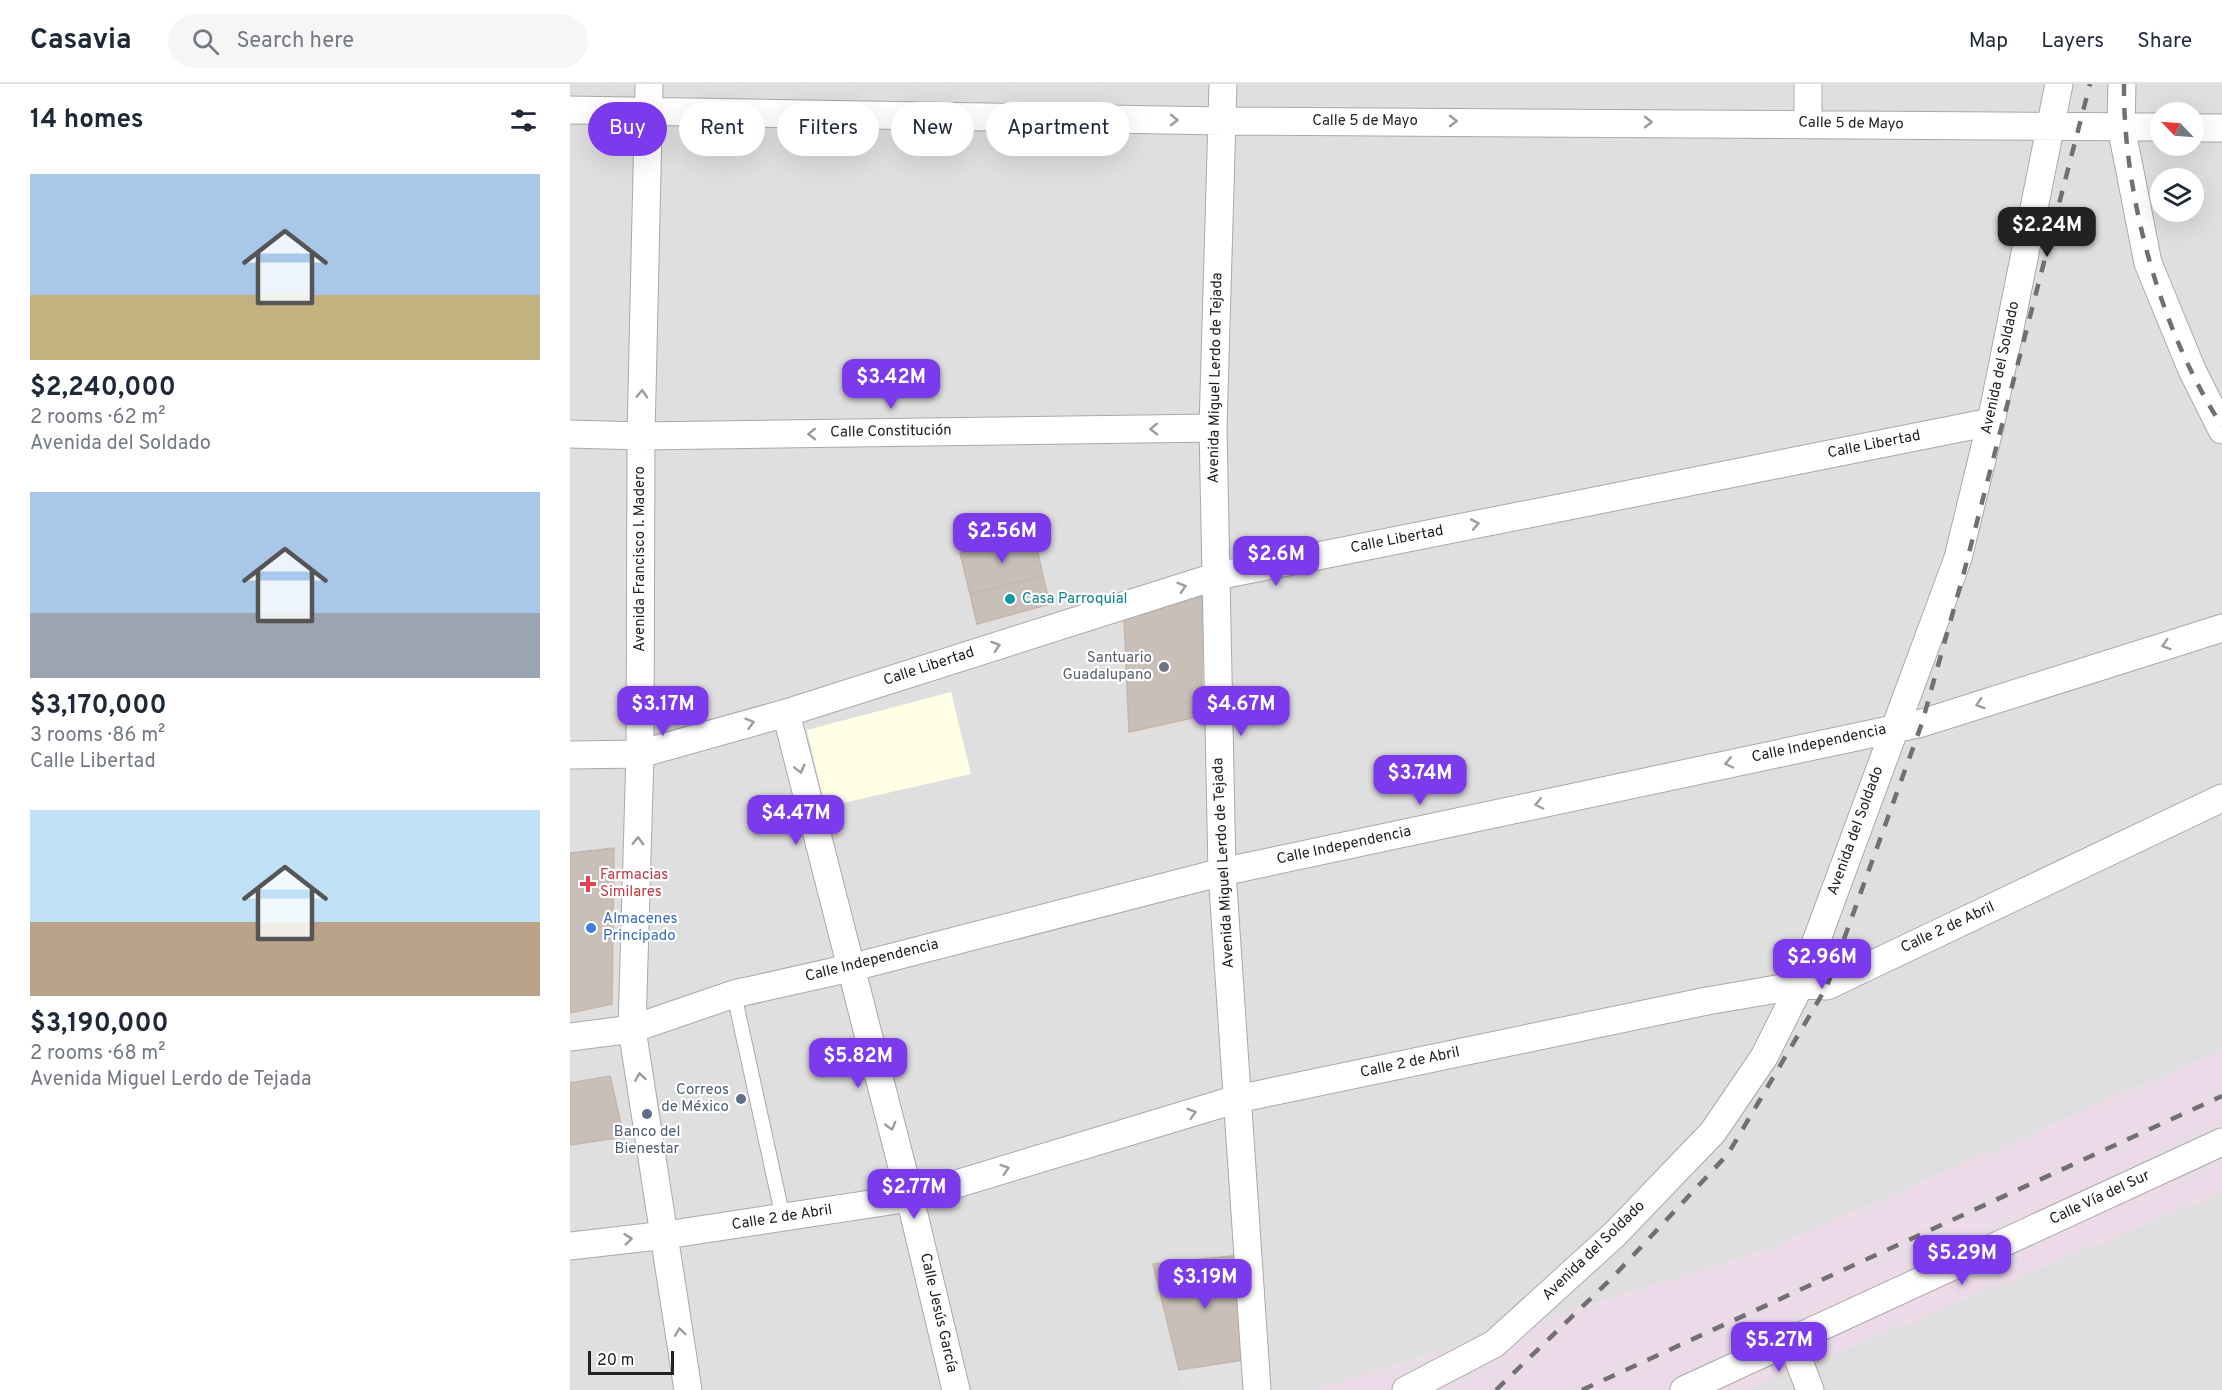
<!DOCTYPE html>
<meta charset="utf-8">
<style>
body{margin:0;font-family:Overpass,sans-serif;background:#f6f6f7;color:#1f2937;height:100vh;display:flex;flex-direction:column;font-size:22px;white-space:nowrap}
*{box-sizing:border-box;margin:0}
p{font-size:20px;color:#747a83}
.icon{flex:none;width:33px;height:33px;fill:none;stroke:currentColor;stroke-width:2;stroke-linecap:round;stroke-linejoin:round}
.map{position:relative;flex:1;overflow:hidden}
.sheet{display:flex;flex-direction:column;background:#fff;width:570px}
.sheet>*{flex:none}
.top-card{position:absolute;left:18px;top:18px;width:570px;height:54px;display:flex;gap:12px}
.needle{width:39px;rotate:295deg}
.tools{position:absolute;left:1580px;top:18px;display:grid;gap:12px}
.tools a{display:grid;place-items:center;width:54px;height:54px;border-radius:50%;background:#fff;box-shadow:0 6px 24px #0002;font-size:30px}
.scale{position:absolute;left:18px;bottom:15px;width:86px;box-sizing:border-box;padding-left:6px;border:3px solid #222;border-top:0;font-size:16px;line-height:21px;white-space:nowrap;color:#222;-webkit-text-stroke:4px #fff;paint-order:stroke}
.price{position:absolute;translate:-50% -51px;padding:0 14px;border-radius:12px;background:#7c3aed;color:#fff;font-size:20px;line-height:39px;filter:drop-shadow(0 2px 3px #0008)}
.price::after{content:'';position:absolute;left:50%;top:36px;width:18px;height:14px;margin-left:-9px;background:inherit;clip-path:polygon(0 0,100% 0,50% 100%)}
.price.active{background:#222;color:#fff}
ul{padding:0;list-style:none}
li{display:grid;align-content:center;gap:12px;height:318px;padding:0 30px}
li span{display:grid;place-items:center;height:186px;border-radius:0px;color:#555}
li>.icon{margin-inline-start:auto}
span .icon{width:108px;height:108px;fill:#fffc;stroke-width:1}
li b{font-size:26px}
h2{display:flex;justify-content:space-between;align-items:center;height:72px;padding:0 30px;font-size:26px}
.tag{padding:0 21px;border-radius:27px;background:#fff;box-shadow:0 6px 24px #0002;font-size:21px;line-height:54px}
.tag.active{background:#7c3aed;color:#fff}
header{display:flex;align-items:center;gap:36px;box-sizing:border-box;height:84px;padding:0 30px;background:#fff;border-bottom:2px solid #e0e1e3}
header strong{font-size:28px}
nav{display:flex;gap:33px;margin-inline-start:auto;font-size:21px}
.search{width:420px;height:54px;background:#f6f6f7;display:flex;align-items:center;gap:15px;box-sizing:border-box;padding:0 21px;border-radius:33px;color:#747a83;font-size:22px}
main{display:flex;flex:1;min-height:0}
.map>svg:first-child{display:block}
</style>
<header>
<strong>Casavia</strong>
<div class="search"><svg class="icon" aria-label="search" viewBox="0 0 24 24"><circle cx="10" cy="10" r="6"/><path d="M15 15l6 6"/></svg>Search here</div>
<nav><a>Map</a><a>Layers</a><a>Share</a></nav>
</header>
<main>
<section class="sheet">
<h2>14 homes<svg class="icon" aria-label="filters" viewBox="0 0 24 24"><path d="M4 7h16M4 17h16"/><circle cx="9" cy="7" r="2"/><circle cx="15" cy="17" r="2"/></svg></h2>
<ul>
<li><span style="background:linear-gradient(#a9c7e8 65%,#c2b280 0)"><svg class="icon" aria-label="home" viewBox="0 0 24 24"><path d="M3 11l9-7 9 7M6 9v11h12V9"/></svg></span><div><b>$2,240,000</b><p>2 rooms · 62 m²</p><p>Avenida del Soldado</p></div></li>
<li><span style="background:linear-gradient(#a9c7e8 65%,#9aa5b1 0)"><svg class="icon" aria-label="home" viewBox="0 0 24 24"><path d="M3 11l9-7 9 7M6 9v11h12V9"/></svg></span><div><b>$3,170,000</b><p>3 rooms · 86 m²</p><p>Calle Libertad</p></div></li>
<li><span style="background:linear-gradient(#bfe0f5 60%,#b9a48a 0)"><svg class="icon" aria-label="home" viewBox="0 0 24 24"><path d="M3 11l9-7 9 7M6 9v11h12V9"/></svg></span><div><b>$3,190,000</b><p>2 rooms · 68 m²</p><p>Avenida Miguel Lerdo de Tejada</p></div></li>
</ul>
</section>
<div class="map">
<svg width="1652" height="1306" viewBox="0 0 1652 1306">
<rect width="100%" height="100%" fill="#f2efe9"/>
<path fill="#e0dfdf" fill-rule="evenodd" d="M 0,0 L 1652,0 L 1652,966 L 1197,1166 L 745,1306 L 0,1306 ZM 1590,28 L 1623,28 L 1623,62 L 1590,62 ZM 1590,94 L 1623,94 L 1623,128 L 1590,128 Z
M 1652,1108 L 1652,1306 L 1177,1306 Z"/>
<path fill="#ebdbe8" d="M 1652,966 L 1652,1108 L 1177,1306 L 745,1306 L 1197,1166 Z"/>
<path fill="#ffffe5" d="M 381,608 L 401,690 L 255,723 L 237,646 Z"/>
<path fill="#e2e2e2" d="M 680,1275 L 685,1306 L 613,1306 L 609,1286 Z"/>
<path fill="#c7bfb8" stroke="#c4b6ab" stroke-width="1.5" d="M 464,451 L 473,492 L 400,510 L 390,469 Z
M 473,492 L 480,520 L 407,540 L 400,510 Z
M 632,512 L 632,632 L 559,648 L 554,533 Z
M 44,764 L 42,920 L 0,929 L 0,769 Z
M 40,992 L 54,1053 L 0,1061 L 0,999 Z
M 670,1171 L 680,1275 L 609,1286 L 583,1180 Z"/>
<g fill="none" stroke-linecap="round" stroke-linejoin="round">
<defs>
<path id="lane" d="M 164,910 L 213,1134"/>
<path id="street" d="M 79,0 L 71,352 L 70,670 L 62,945 L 118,1306
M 653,0 L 643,344 L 652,788 L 687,1306
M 1238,0 L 1238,39
M 1552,0 L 1551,42 L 1578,179 L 1622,286 L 1652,346
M 0,26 L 653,37 L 1590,43
M 1623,44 L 1652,44
M 0,350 L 71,352 L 643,344
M 216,629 L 340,1114 L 386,1306
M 0,671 L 70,670 L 216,629 L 647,492 L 1421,338
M 0,953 L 62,945 L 164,910 L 280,884 L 652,788 L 1352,639 L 1652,544
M 0,1162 L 96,1151 L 340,1114 L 667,1015 L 1137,917 L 1230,901 L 1257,902 L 1652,714
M 1221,1256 L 1240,1306
M 836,1306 L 924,1260 L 1045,1150 L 1143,1048 L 1194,973 L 1230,901 L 1388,474 L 1421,338 L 1489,0
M 1114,1306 L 1652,1058"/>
</defs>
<use href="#lane" stroke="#a9a9a9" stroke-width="16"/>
<use href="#street" stroke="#a9a9a9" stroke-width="29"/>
<use href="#lane" stroke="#fff" stroke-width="14"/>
<use href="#street" stroke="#fff" stroke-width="27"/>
<path stroke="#707070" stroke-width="4.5" stroke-dasharray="12 12" stroke-linecap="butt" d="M 1554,0 C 1553,112 1591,248 1652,342
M 926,1306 L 1042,1194 L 1158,1070 L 1257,902 L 1352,639 L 1393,492 L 1520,0
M 1012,1306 L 1652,1012"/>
</g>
<defs><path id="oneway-chevron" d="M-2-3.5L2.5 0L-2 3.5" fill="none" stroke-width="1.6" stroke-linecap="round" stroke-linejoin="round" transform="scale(1.5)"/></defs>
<g stroke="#9c9c9c">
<use href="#oneway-chevron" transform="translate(604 36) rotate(1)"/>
<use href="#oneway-chevron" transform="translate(883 37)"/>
<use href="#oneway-chevron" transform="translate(1078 38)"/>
<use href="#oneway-chevron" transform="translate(72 310) rotate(-88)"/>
<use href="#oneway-chevron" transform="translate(584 345) rotate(179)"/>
<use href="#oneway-chevron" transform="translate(242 350) rotate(179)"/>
<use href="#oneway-chevron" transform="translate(905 440) rotate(-11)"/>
<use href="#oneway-chevron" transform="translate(612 503) rotate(-18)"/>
<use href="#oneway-chevron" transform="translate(1596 561) rotate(162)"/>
<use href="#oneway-chevron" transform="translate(426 562) rotate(-18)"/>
<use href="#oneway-chevron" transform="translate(1410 620) rotate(162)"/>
<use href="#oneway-chevron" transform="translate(180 639) rotate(-16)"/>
<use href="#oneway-chevron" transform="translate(1159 679) rotate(168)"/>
<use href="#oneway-chevron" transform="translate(230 685) rotate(76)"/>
<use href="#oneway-chevron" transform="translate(969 720) rotate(168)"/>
<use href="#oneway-chevron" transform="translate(68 757) rotate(-88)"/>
<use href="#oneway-chevron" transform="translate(70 993) rotate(-99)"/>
<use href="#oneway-chevron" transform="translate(622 1029) rotate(-17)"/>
<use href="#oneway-chevron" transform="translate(321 1042) rotate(75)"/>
<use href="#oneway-chevron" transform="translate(435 1085) rotate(-17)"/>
<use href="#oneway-chevron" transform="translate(58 1155) rotate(-6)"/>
<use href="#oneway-chevron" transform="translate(110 1248) rotate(-98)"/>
</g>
<circle fill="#0f9aa8" stroke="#fff" stroke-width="2" cx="440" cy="515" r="6"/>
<circle fill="#6b7280" stroke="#fff" stroke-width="2" cx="594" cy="583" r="6"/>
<path fill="#e0444e" stroke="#fff" stroke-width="2" d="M15 791h6v6h6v6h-6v6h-6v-6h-6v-6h6z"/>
<circle fill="#3f7fe0" stroke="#fff" stroke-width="2" cx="21" cy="844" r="6"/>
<g fill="#5c6f8a" stroke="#fff" stroke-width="2">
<circle cx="171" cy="1015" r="6"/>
<circle cx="77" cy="1030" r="6"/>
</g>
<g text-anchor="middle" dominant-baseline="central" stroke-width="4.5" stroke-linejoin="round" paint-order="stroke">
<g font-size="15" fill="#222" stroke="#fff">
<text x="795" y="37">Calle 5 de Mayo</text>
<text transform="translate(1281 40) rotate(1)">Calle 5 de Mayo</text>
<text transform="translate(1431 284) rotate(-78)">Avenida del Soldado</text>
<text transform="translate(646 294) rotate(-89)">Avenida Miguel Lerdo de Tejada</text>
<text transform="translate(321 348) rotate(-1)">Calle Constitución</text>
<text transform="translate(1304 361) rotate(-11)">Calle Libertad</text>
<text transform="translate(827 456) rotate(-11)">Calle Libertad</text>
<text transform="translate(70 475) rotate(-90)">Avenida Francisco I. Madero</text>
<text transform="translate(359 583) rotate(-18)">Calle Libertad</text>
<text transform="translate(1249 660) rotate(-12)">Calle Independencia</text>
<text transform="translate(1286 747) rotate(-70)">Avenida del Soldado</text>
<text transform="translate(774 762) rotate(-12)">Calle Independencia</text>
<text transform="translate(654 779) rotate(-93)">Avenida Miguel Lerdo de Tejada</text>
<text transform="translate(1378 844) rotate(-25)">Calle 2 de Abril</text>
<text transform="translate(302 877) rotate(-14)">Calle Independencia</text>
<text transform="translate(840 979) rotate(-12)">Calle 2 de Abril</text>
<text transform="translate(1530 1114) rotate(-25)">Calle Vía del Sur</text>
<text transform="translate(212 1134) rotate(-9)">Calle 2 de Abril</text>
<text transform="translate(1024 1167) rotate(-44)">Avenida del Soldado</text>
<text transform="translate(368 1229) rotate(77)">Calle Jesús García</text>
</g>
<g font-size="15" fill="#0d838f" stroke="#fff" text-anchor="start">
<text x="452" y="515">Casa Parroquial</text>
</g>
<g font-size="15" fill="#5b616d" stroke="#fff" text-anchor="end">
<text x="582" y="574">Santuario<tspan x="582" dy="17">Guadalupano</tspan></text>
</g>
<g font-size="15" fill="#be3a42" stroke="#fff" text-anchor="start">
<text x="30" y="791">Farmacias<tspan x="30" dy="17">Similares</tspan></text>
</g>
<g font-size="15" fill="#366cbe" stroke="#fff" text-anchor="start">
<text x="33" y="835">Almacenes<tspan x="33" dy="17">Principado</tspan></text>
</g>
<g font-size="15" fill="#4e5e75" stroke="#fff" text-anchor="end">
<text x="159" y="1006">Correos<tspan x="159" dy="17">de México</tspan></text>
<text x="77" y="1048" text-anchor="middle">Banco del<tspan x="77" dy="17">Bienestar</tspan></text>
</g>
</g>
</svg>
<div class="tools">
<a><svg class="needle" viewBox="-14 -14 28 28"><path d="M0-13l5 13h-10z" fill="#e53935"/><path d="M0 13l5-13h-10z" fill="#747a83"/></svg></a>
<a><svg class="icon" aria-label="layers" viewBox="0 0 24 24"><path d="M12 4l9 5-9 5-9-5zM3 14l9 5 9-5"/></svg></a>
</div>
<div class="scale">20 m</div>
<b class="price active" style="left:1477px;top:174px">$2.24M</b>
<b class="price" style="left:321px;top:326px">$3.42M</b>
<b class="price" style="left:432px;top:480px">$2.56M</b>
<b class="price" style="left:706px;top:503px">$2.6M</b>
<b class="price" style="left:93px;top:653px">$3.17M</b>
<b class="price" style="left:671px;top:653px">$4.67M</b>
<b class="price" style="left:850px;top:722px">$3.74M</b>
<b class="price" style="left:226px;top:762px">$4.47M</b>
<b class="price" style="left:1252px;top:906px">$2.96M</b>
<b class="price" style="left:288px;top:1005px">$5.82M</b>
<b class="price" style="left:344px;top:1136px">$2.77M</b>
<b class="price" style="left:1392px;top:1202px">$5.29M</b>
<b class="price" style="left:635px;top:1226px">$3.19M</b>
<b class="price" style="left:1209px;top:1289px">$5.27M</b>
<div class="top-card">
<a class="tag active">Buy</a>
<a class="tag">Rent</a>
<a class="tag">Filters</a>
<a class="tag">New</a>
<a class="tag">Apartment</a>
</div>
</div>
</main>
